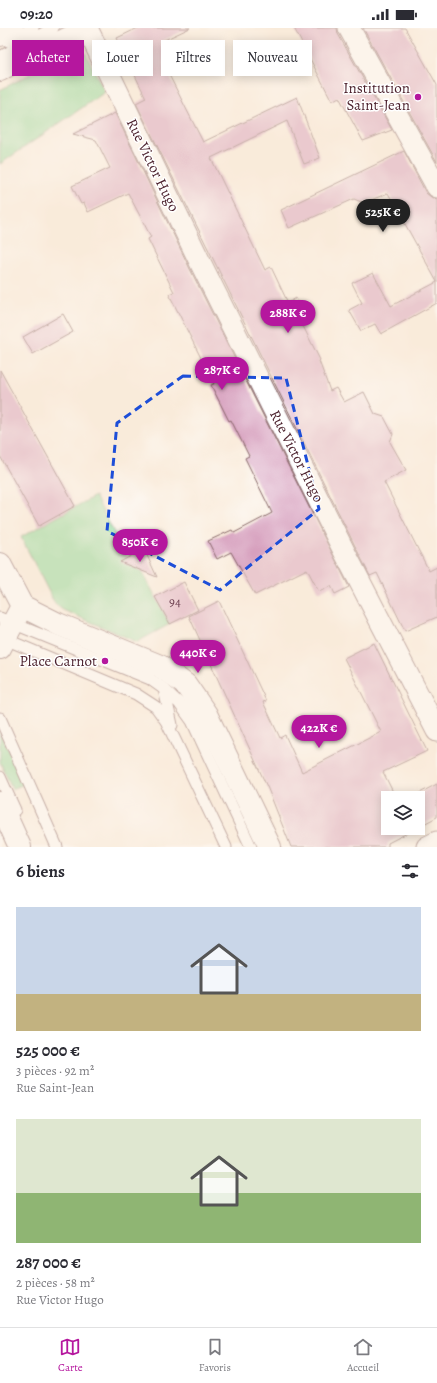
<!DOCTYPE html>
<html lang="fr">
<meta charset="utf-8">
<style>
body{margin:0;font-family:Alegreya,serif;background:#f7f7f7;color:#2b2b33;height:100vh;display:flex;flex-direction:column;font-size:15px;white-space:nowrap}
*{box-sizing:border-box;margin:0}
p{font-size:13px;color:#7c7c81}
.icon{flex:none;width:22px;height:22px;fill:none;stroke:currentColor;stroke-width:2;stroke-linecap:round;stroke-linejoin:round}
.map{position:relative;height:819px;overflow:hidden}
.details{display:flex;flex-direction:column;background:#fff;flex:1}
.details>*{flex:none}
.hud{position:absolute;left:12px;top:12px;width:413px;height:36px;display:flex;gap:8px}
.buttons{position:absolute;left:381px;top:763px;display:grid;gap:8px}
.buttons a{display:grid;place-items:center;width:44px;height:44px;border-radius:0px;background:#fff;box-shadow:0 2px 10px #0003;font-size:20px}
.price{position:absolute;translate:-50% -34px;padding:0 9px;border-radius:14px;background:#b5179e;color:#fff;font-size:13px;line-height:26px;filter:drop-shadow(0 1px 2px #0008)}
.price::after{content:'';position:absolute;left:50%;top:24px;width:12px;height:9px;margin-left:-6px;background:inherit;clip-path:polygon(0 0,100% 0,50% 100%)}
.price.on{background:#222;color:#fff}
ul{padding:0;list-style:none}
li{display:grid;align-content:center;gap:8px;height:212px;padding:0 16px}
li span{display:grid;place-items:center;height:124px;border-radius:0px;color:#555}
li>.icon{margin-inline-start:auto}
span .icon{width:72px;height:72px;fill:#fffc;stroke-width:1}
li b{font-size:17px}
h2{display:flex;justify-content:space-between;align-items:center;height:48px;padding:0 16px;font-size:17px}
.pill{padding:0 14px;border-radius:0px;background:#fff;box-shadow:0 2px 10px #0003;font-size:14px;line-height:36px}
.pill.on{background:#b5179e;color:#fff}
.status{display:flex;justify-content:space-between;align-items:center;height:28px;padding:0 20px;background:#fff;direction:ltr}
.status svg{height:11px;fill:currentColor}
.dock{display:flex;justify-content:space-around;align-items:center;height:56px;border-top:1px solid #e1e1e2;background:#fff;font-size:11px;color:#7c7c81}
.dock a{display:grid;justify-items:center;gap:2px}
.dock .on{color:#b5179e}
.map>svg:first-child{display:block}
</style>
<div class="status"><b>09:20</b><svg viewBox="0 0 49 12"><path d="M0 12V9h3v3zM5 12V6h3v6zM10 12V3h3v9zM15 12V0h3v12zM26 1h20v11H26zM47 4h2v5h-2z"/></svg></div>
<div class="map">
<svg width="437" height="819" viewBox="0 0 437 819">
<rect width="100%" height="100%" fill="#fff"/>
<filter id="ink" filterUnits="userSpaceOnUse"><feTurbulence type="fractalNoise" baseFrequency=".025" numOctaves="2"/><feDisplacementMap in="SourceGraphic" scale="8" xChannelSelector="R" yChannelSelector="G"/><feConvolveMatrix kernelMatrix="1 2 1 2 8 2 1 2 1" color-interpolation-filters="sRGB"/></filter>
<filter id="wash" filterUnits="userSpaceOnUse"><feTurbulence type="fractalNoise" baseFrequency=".012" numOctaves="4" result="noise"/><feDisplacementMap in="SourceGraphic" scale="16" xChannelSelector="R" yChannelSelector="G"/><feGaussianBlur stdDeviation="0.9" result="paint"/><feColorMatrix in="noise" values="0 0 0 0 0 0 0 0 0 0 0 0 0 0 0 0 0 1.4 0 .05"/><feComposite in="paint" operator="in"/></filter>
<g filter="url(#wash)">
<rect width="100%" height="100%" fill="#f9ebda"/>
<path fill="#8bd895" stroke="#6a7c60" d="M 78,21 L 86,26 L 105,64 L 0,136 L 0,62 Z
M 95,468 L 127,530 L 137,534 L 170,596 L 137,614 L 63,582 L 55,576 L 21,509 Z
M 0,703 L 24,756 L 12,761 L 0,734 Z"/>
<g id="blocks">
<path fill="#d7a0be" d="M 138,0 L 190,0 L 160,14 L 169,32 L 163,35 L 203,114 L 297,69 L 320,130 L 304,136 L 287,93 L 211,130 L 265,242 L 271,239 L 288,275 L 296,270 L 307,293 L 302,296 L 320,332 L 319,333 L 330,363 L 336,360 L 344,374 L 364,364 L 375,386 L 384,389 L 393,406 L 390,414 L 406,442 L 384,454 L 429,543 L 437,539 L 437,589 L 405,603 L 377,545 L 370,548 L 356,520 L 136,75 L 146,70 L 117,10 Z
M 294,0 L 337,0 L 338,6 L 392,102 L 363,113 L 339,69 L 332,73 Z
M 363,0 L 405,0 L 437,57 L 437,134 Z
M 115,85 L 190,241 L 349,559 L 335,566 L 331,558 L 319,564 L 307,541 L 255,567 L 231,524 L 217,531 L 208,513 L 232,502 L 234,505 L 272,485 L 245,430 L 249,428 L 231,392 L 229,393 L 211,357 L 214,356 L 169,266 L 174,264 L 148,211 L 151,209 L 128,165 L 88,184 L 84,175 L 81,176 L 72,158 L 110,140 L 96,112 L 73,106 Z
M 404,123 L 426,165 L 431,169 L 437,171 L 437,275 L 381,306 L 375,296 L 361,303 L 349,282 L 362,275 L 352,255 L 373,245 L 391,278 L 437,254 L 388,165 L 364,175 L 354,171 L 289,200 L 281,182 Z
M 63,286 L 73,304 L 33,326 L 23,309 Z
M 0,342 L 75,478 L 39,498 L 0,428 Z
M 144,521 L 157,549 L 120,534 Z
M 184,554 L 198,582 L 170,596 L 155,569 Z
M 219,573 L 266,673 L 263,674 L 280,710 L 285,707 L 302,744 L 381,704 L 344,630 L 374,615 L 427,723 L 383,744 L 396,770 L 388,770 L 388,800 L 417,800 L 388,815 L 388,819 L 291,819 L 268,761 L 189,588 Z
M 437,756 L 437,789 L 418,799 L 418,770 L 410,770 Z"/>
</g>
</g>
<g filter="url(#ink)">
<use href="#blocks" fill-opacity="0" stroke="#876668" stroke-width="1"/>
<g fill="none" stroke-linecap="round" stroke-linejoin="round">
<defs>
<path id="service" d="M 8,13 L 33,0
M 0,29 L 53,0
M 0,590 L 150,651 L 164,661 L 179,675 L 192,693 L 251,819
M 5,611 L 136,666 L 156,679 L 166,693 L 226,819
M 164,661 L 172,697
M 0,690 L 57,819
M 0,749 L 15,782"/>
<path id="minor" d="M 87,0 L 201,236 L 345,525 L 437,703
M 349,0 L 437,159
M 427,819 L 437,814"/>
<path id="tertiary" d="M 0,7 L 12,0
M 0,42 C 28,25 59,18 87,0
M 0,536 L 22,578
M 22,578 L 58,596 L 160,638 L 186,657 L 206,686 L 270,819
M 0,620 L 22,578
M 0,775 L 20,819"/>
</defs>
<use href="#service" stroke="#876668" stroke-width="13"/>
<use href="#minor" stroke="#876668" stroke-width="23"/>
<use href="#tertiary" stroke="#876668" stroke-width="24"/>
<use href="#service" stroke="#fff" stroke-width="11"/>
<use href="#minor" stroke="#fff" stroke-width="21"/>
<use href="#tertiary" stroke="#fff" stroke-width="22"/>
</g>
</g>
<path d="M0 0H437V819H0ZM 183,348 L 286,350 L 319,481 L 220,562 L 107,503 L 117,395 Z" fill="#f9ebda" fill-opacity=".55" fill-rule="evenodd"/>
<path fill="none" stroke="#1d4ed8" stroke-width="3" stroke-dasharray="8 5" stroke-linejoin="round" d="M 183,348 L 286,350 L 319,481 L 220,562 L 107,503 L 117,395 Z"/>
<g fill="#b5179e" stroke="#fff" stroke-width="1.5">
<circle cx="418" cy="69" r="4"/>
<circle cx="105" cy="633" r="4"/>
</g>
<g text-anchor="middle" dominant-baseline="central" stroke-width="3" stroke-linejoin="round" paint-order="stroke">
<g font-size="13" fill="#6d3f50">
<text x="175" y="573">94</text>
</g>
<g font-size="15" fill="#4a1f2b" stroke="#fff" text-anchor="end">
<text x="410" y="60">Institution<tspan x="410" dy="17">Saint-Jean</tspan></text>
<text x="97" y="633">Place Carnot</text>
</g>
<g font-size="15" fill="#4a1f2b" stroke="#fff">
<text transform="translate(153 137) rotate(64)">Rue Victor Hugo</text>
<text transform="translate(297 428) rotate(63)">Rue Victor Hugo</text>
</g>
</g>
</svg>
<div class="buttons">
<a><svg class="icon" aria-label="layers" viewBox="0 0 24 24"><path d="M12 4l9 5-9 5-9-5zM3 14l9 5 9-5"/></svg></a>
</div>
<b class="price on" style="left:383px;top:205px">525K €</b>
<b class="price" style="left:288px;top:306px">288K €</b>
<b class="price" style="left:222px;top:363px">287K €</b>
<b class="price" style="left:140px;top:535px">850K €</b>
<b class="price" style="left:198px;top:646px">440K €</b>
<b class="price" style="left:319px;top:721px">422K €</b>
<div class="hud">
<a class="pill on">Acheter</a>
<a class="pill">Louer</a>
<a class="pill">Filtres</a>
<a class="pill">Nouveau</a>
</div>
</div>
<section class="details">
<h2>6 biens<svg class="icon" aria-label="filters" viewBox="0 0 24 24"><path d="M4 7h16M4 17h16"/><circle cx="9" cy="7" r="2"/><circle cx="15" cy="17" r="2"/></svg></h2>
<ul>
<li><span style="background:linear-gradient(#c9d6e8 70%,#c2b280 0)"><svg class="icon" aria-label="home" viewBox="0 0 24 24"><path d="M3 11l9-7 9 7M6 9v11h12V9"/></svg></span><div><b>525 000 €</b><p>3 pièces · 92 m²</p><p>Rue Saint-Jean</p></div></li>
<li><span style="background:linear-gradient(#dfe7d0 60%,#8fb573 0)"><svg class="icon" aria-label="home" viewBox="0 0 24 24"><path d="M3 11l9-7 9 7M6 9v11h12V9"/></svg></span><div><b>287 000 €</b><p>2 pièces · 58 m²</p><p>Rue Victor Hugo</p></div></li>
</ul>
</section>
<nav class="dock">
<a class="on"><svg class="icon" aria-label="map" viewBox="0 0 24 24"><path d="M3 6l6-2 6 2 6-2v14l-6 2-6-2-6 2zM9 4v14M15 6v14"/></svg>Carte</a>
<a><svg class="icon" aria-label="saved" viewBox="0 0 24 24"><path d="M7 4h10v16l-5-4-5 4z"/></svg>Favoris</a>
<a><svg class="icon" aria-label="home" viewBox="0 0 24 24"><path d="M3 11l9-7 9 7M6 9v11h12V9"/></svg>Accueil</a>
</nav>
